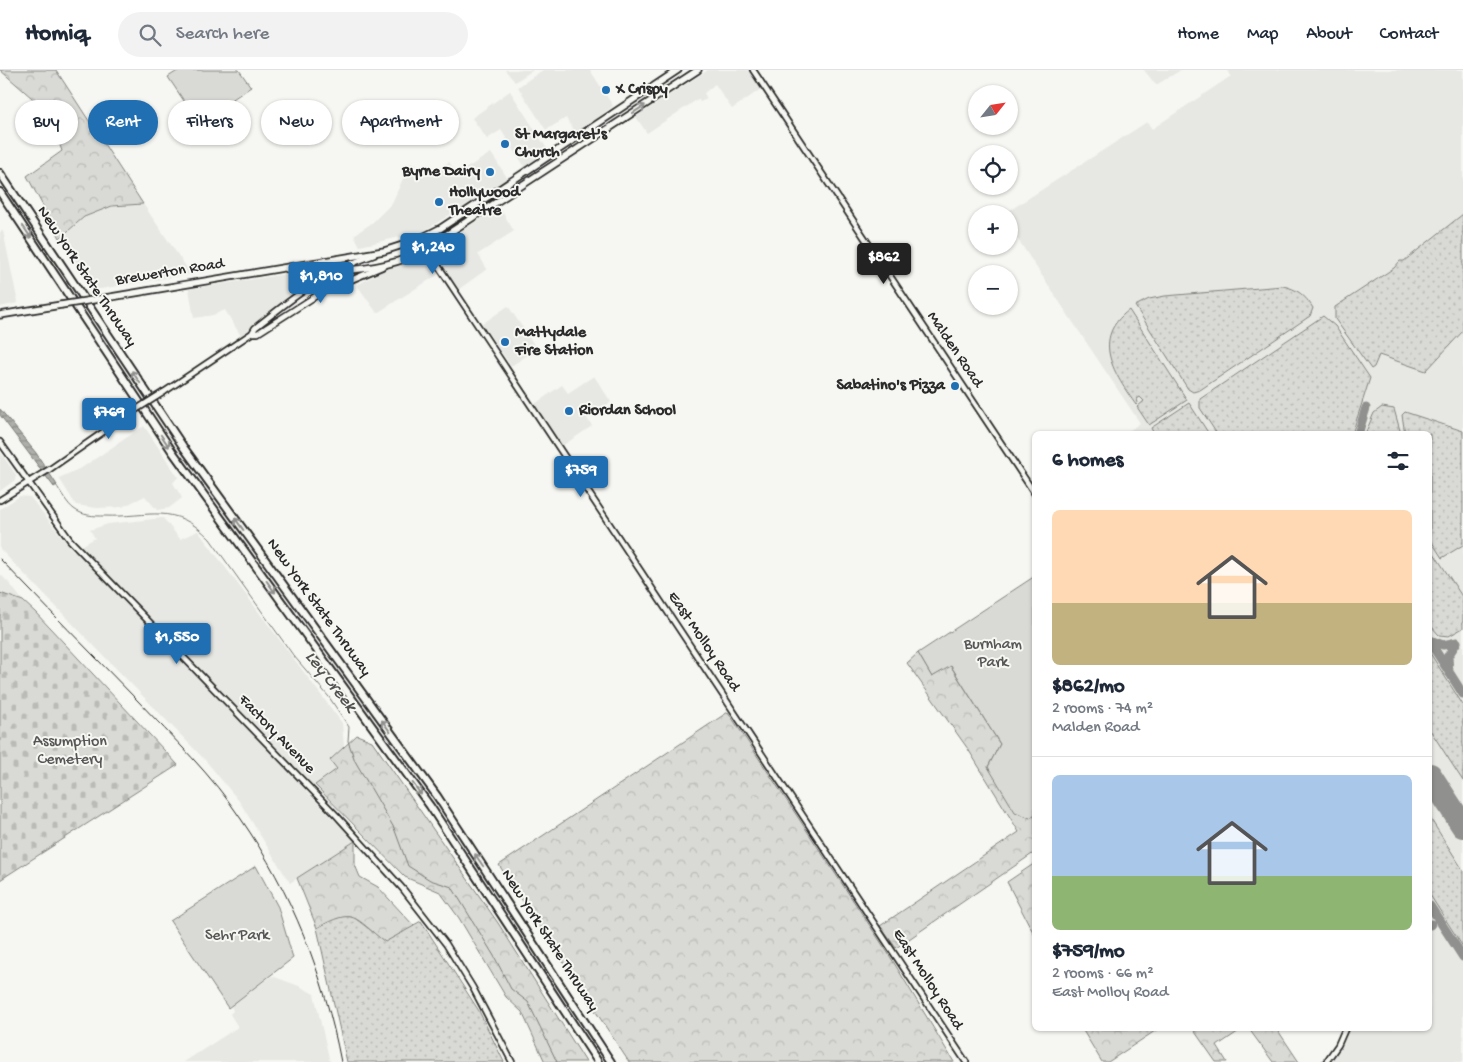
<!DOCTYPE html>
<meta charset="utf-8">
<style>
body{margin:0;font-family:"Gochi Hand",sans-serif;background:#f2f2f3;color:#1f2937;height:100vh;display:flex;flex-direction:column;font-size:19px;white-space:nowrap}
*{box-sizing:border-box;margin:0}
p{font-size:16px;color:#747a83}
.icon{flex:none;width:28px;height:28px;fill:none;stroke:currentColor;stroke-width:2;stroke-linecap:round;stroke-linejoin:round}
.map{position:relative;flex:1;overflow:hidden}
.sheet{position:absolute;left:1032px;top:361px;width:400px;height:600px;display:flex;flex-direction:column;background:#fff;border-radius:8px;box-shadow:0 1px 4px #0004}
.sheet>*{flex:none}
.banner{position:absolute;left:15px;top:30px;width:475px;height:45px;display:flex;gap:10px}
.needle{width:32px;rotate:60deg}
.buttons{position:absolute;left:968px;top:15px;display:grid;gap:10px}
.buttons a{display:grid;place-items:center;width:50px;height:50px;border-radius:50%;background:#fff;box-shadow:0 1px 4px #0004;font-size:25px}
.price{position:absolute;translate:-50% -42px;padding:0 11px;border-radius:5px;background:#1f6fb2;color:#fff;font-size:16px;line-height:32px;filter:drop-shadow(0 1px 2px #0008)}
.price::after{content:'';position:absolute;left:50%;top:30px;width:15px;height:11px;margin-left:-8px;background:inherit;clip-path:polygon(0 0,100% 0,50% 100%)}
.price.current{background:#222;color:#fff}
ul{padding:0;list-style:none}
li{display:grid;align-content:center;gap:10px;height:265px;padding:0 20px}
li+li{border-top:1px solid #e0e1e3}
li span{display:grid;place-items:center;height:155px;border-radius:8px;color:#555}
li>.icon{margin-inline-start:auto}
span .icon{width:90px;height:90px;fill:#fffc;stroke-width:1}
li b{font-size:21px}
h2{display:flex;justify-content:space-between;align-items:center;height:60px;padding:0 20px;font-size:21px}
.tag{padding:0 18px;border-radius:22px;background:#fff;box-shadow:0 1px 4px #0004;font-size:18px;line-height:45px}
.tag.current{background:#1f6fb2;color:#fff}
header{display:flex;align-items:center;gap:30px;box-sizing:border-box;height:70px;padding:0 25px;background:#fff;border-bottom:1px solid #e0e1e3}
header strong{font-size:24px}
nav{display:flex;gap:28px;margin-inline-start:auto;font-size:18px}
.search{width:350px;height:45px;background:#f2f2f3;display:flex;align-items:center;gap:12px;box-sizing:border-box;padding:0 18px;border-radius:28px;color:#747a83;font-size:19px}
.map>svg:first-child{display:block}
</style>
<header>
<strong>Homiq</strong>
<div class="search"><svg class="icon" aria-label="search" viewBox="0 0 24 24"><circle cx="10" cy="10" r="6"/><path d="M15 15l6 6"/></svg>Search here</div>
<nav><a>Home</a><a>Map</a><a>About</a><a>Contact</a></nav>
</header>
<div class="map">
<svg width="1463" height="992" viewBox="0 0 1463 992">
<defs>
<pattern id="grass-dots" width="8" height="8" patternUnits="userSpaceOnUse" patternTransform="scale(1.25)"><rect width="8" height="8" fill="#d9d9d5"/><path d="M2 2h.1M6 6h.1" fill="none" stroke="#babab7" stroke-width="1.8" stroke-linecap="round"/></pattern>
<pattern id="forest-crowns" width="20" height="18" patternUnits="userSpaceOnUse" patternTransform="scale(1.25)"><rect width="20" height="18" fill="#d9d9d5"/><path d="M2 6a3 3 0 1 1 6 0M12 15a3 3 0 1 1 6 0" fill="none" stroke="#babab7"/></pattern>
<pattern id="cemetery-stones" width="16" height="16" patternUnits="userSpaceOnUse" patternTransform="scale(1.25)"><rect width="16" height="16" fill="#d9d9d5"/><path d="M2 7V4a2 2 0 0 1 4 0v3zM10 15v-3a2 2 0 0 1 4 0v3z" fill="#babab7"/></pattern>
<pattern id="water-rules" width="6" height="5" patternUnits="userSpaceOnUse" patternTransform="scale(1.25)"><rect width="6" height="5" fill="#aeaeab"/><path d="M0 2.5h6" fill="none" stroke="#8e8e8b"/></pattern>
</defs>
<rect width="100%" height="100%" fill="#f6f6f2"/>
<filter id="ink" filterUnits="userSpaceOnUse"><feTurbulence type="fractalNoise" baseFrequency=".02" numOctaves="2"/><feDisplacementMap in="SourceGraphic" scale="10" xChannelSelector="R" yChannelSelector="G"/><feConvolveMatrix kernelMatrix="1 2 1 2 8 2 1 2 1" color-interpolation-filters="sRGB"/></filter>
<g filter="url(#ink)">
<path fill="#e7e7e3" d="M 505,0 L 533,0 L 515,12 Z
M 543,0 L 590,0 L 613,36 L 576,64 L 566,48 L 546,60 L 518,17 Z
M 708,0 L 748,0 L 761,19 L 732,39 L 715,14 L 704,23 L 707,29 L 700,32 L 698,29 L 647,63 L 636,47 Z
M 1144,0 L 1181,0 L 1156,15 Z
M 1228,0 L 1463,0 L 1463,992 L 1330,992 L 1343,972 L 1348,959 L 1430,959 L 1430,364 L 1125,364 L 1140,353 L 1009,156 L 1009,144 L 1004,144 L 1147,52 L 1152,59 L 1231,6 Z
M 510,21 L 547,79 L 545,84 L 525,97 L 501,60 L 487,69 L 472,48 Z
M 491,83 L 508,109 L 422,162 L 360,176 L 354,165 L 372,153 L 392,133 L 410,93 L 432,103 L 449,92 L 457,104 Z
M 143,134 L 191,204 L 94,220 L 61,168 L 84,147 L 112,136 Z
M 499,137 L 514,161 L 478,184 L 487,199 L 459,219 L 445,200 L 377,243 L 357,215 L 386,199 L 423,185 Z
M 3,161 L 18,233 L 0,237 L 0,162 Z
M 299,202 L 301,215 L 241,266 L 225,240 L 213,245 L 194,248 L 189,219 Z
M 508,236 L 537,279 L 511,296 L 482,254 Z
M 594,306 L 611,332 L 587,348 L 592,356 L 562,376 L 535,334 L 562,315 L 568,323 Z
M 144,356 L 178,407 L 173,413 L 182,428 L 169,438 L 157,440 L 145,426 L 122,437 L 97,438 L 76,435 L 59,408 L 83,397 Z
M 0,382 L 16,405 L 15,410 L 0,421 Z
M 20,426 L 30,427 L 73,481 L 95,468 L 90,460 L 108,454 L 163,448 L 180,469 L 198,461 L 342,653 L 344,677 L 330,690 L 337,699 L 306,721 L 355,771 L 290,813 L 239,731 L 206,691 L 0,479 L 0,439 Z
M 0,504 L 10,514 L 23,531 L 0,523 Z
M 272,906 L 299,916 L 314,924 L 330,992 L 184,992 L 238,957 L 230,944 L 233,941 L 230,933 Z"/>
<path fill="url(#grass-dots)" stroke="#828280" d="M 1463,144 L 1463,261 L 1426,301 L 1379,285 L 1374,297 L 1371,299 L 1335,249 L 1335,237 L 1394,198 L 1400,191 L 1404,191 Z
M 1283,216 C 1297,219 1305,225 1313,238 L 1310,246 L 1200,320 L 1193,322 L 1188,319 L 1135,236 L 1149,229 L 1165,226 Z
M 1129,240 L 1187,330 L 1149,355 L 1137,337 L 1144,331 L 1140,327 L 1137,329 L 1138,333 L 1136,335 C 1115,305 1090,269 1129,240 Z
M 1323,246 L 1335,256 L 1370,308 L 1352,364 L 1217,364 L 1200,338 L 1200,329 Z
M 1189,333 L 1209,364 L 1154,364 L 1151,358 Z
M 1382,337 L 1394,339 L 1401,364 L 1365,364 L 1374,343 Z
M 1405,342 L 1463,361 L 1463,475 L 1442,488 L 1430,469 L 1430,364 L 1405,364 L 1402,345 Z
M 1430,477 L 1463,528 L 1463,558 L 1449,566 L 1439,565 L 1430,555 Z
M 1430,583 L 1463,635 L 1463,711 L 1430,660 Z
M 1430,748 L 1463,800 L 1463,877 L 1430,825 Z
M 338,846 L 352,846 L 385,871 L 421,851 L 479,941 L 504,992 L 347,992 L 317,858 Z"/>
<path fill="url(#forest-crowns)" stroke="#828280" d="M 0,0 L 56,0 L 143,134 L 112,136 L 84,147 L 60,168 L 27,106 L 62,81 L 48,42 Z
M 918,583 L 932,607 L 950,595 L 1000,674 L 988,697 L 1030,748 L 1035,744 L 1035,782 L 896,878 L 880,856 L 1019,762 L 968,679 L 907,593 Z
M 728,642 L 888,883 L 954,992 L 629,992 L 499,795 Z
M 357,665 L 372,671 L 498,853 L 586,992 L 545,992 L 522,942 L 506,927 L 459,848 L 440,822 L 405,807 L 315,715 L 337,699 L 330,690 Z
M 355,771 L 355,795 L 360,807 L 378,817 L 414,856 L 385,872 C 353,847 355,837 317,858 L 297,808 Z
M 1035,793 L 1035,866 L 1007,812 Z
M 1082,959 L 1158,959 L 1108,992 L 1102,992 Z
M 1193,959 L 1242,959 L 1217,976 L 1227,992 L 1216,992 Z
M 1249,959 L 1277,959 L 1299,992 L 1273,992 Z"/>
<path fill="url(#cemetery-stones)" stroke="#828280" d="M 0,523 L 23,531 L 35,542 L 178,695 L 0,810 Z"/>
<path fill="#d9d9d5" stroke="#828280" d="M 179,0 L 239,0 L 251,17 L 198,52 L 168,7 Z
M 1035,506 L 1035,744 L 1030,748 L 1015,742 L 988,697 L 1000,674 L 951,596 L 932,607 L 918,583 Z
M 256,796 L 278,837 L 293,888 L 228,938 L 170,851 Z"/>
<path fill="url(#water-rules)" stroke="#7a7a78" d="M 0,339 L 36,383 L 57,415 L 54,417 L 0,345 Z"/>
<g fill="none" stroke-linecap="round" stroke-linejoin="round">
<path stroke="#7a7a78" stroke-width="1" d="M 56,415 C 61,422 67,434 74,439 C 83,446 94,446 104,446 C 150,448 173,431 210,469 L 293,585 L 329,627 L 349,657 L 348,671 L 355,691 L 394,758 L 408,796 L 430,810 L 452,817 L 494,886 L 511,919 L 528,932 L 557,992"/>
<path stroke="#90908e" stroke-width="9" d="M 1358,364 L 1366,338
M 1430,570 L 1443,575 L 1457,572 L 1448,586 L 1449,603
M 1430,572 L 1463,624
M 1430,836 L 1463,887
M 1430,855 L 1431,854"/>
<path stroke="#90908e" stroke-width="24" d="M 1430,705 L 1463,756"/>
<defs>
<path id="minor" d="M 753,0 L 1035,424
M 415,171 L 427,179 L 443,203 L 966,992
M 252,263 L 258,263 L 322,222 L 382,197
M 164,322 L 252,263 L 255,258 C 296,225 324,202 374,185
M 0,372 L 70,470 L 337,746 L 403,819 L 446,874 L 473,918 L 512,992
M 0,430 L 50,399 L 129,344
M 1326,992 L 1338,975 L 1345,959"/>
<path id="major" d="M 287,199 C 330,203 377,202 417,184 L 698,0
M 99,229 L 384,181 L 415,171 L 441,158 L 678,0
M 0,245 L 61,235"/>
<path id="highway" d="M 0,103 L 184,378 L 437,726 L 611,992
M 0,122 L 172,381 L 430,736 L 598,992"/>
</defs>
<use href="#minor" stroke="#2b2b2b" stroke-width="8"/>
<use href="#major" stroke="#2b2b2b" stroke-width="9"/>
<use href="#highway" stroke="#2b2b2b" stroke-width="10"/>
<use href="#minor" stroke="#f6f6f2" stroke-width="4.5"/>
<use href="#major" stroke="#f6f6f2" stroke-width="5.5"/>
<use href="#highway" stroke="#f6f6f2" stroke-width="6"/>
<path stroke="#2b2b2b" stroke-width="1" d="M 0,489 C 45,536 91,583 137,630 C 173,668 212,705 241,749 C 292,823 324,904 341,992"/>
<defs>
<path id="minor-bridge" d="M 129,344 L 164,322"/>
<path id="major-bridge" d="M 61,235 L 99,229"/>
</defs>
<use href="#minor-bridge" stroke="#2b2b2b" stroke-width="8" stroke-linecap="butt"/>
<use href="#major-bridge" stroke="#2b2b2b" stroke-width="9" stroke-linecap="butt"/>
<use href="#minor-bridge" stroke="#f6f6f2" stroke-width="4.5"/>
<use href="#major-bridge" stroke="#f6f6f2" stroke-width="5.5"/>
</g>
<defs><path id="oneway-shaft" d="M-6 0H5M1.5-3L5.5 0L1.5 3" fill="none" stroke-width="1.6" stroke-linecap="round" stroke-linejoin="round" transform="scale(1.25)"/></defs>
<g stroke="#90908e">
<use href="#oneway-shaft" transform="translate(639 39) rotate(-33)"/>
<use href="#oneway-shaft" transform="translate(27 162) rotate(56)"/>
<use href="#oneway-shaft" transform="translate(136 307) rotate(-124)"/>
<use href="#oneway-shaft" transform="translate(165 371) rotate(56)"/>
<use href="#oneway-shaft" transform="translate(239 454) rotate(-126)"/>
<use href="#oneway-shaft" transform="translate(271 517) rotate(54)"/>
<use href="#oneway-shaft" transform="translate(386 656) rotate(-126)"/>
<use href="#oneway-shaft" transform="translate(417 719) rotate(54)"/>
<use href="#oneway-shaft" transform="translate(479 790) rotate(-124)"/>
</g>
</g>
<g fill="#1f6fb2" stroke="#f6f6f2" stroke-width="2">
<circle cx="606" cy="20" r="5"/>
<circle cx="505" cy="74" r="5"/>
<circle cx="490" cy="102" r="5"/>
<circle cx="439" cy="132" r="5"/>
<circle cx="505" cy="272" r="5"/>
<circle cx="955" cy="316" r="5"/>
<circle cx="569" cy="341" r="5"/>
</g>
<g text-anchor="middle" dominant-baseline="central" stroke-width="4" stroke-linejoin="round" paint-order="stroke">
<g font-size="16" font-weight="bold" fill="#2b2b2b" stroke="#f6f6f2" text-anchor="start">
<text x="616" y="20">X Crispy</text>
<text x="515" y="65">St Margaret's<tspan x="515" dy="18">Church</tspan></text>
<text x="480" y="102" text-anchor="end">Byrne Dairy</text>
<text x="449" y="123">Hollywood<tspan x="449" dy="18">Theatre</tspan></text>
<text x="515" y="263">Mattydale<tspan x="515" dy="18">Fire Station</tspan></text>
<text x="945" y="316" text-anchor="end">Sabatino's Pizza</text>
<text x="579" y="341">Riordan School</text>
</g>
<g font-size="16" fill="#2b2b2b" stroke="#f6f6f2">
<text transform="translate(170 203) rotate(-9)">Brewerton Road</text>
<text transform="translate(86 207) rotate(56)">New York State Thruway</text>
<text transform="translate(954 280) rotate(56)">Malden Road</text>
<text transform="translate(318 538) rotate(54)">New York State Thruway</text>
<text transform="translate(703 572) rotate(56)">East Molloy Road</text>
<text transform="translate(276 665) rotate(46)">Factory Avenue</text>
<text transform="translate(549 871) rotate(57)">New York State Thruway</text>
<text transform="translate(927 910) rotate(57)">East Molloy Road</text>
</g>
<g font-size="16" fill="#565656" stroke="#f6f6f2">
<text x="993" y="575">Burnham<tspan x="993" dy="18">Park</tspan></text>
<text x="70" y="672">Assumption<tspan x="70" dy="18">Cemetery</tspan></text>
<text x="237" y="866">Sehr Park</text>
</g>
<g font-size="18" font-style="italic" fill="#525251" stroke="#f6f6f2">
<text transform="translate(330 612) rotate(52)">Ley Creek</text>
</g>
</g>
</svg>
<div class="buttons">
<a><svg class="needle" viewBox="-14 -14 28 28"><path d="M0-13l5 13h-10z" fill="#e53935"/><path d="M0 13l5-13h-10z" fill="#747a83"/></svg></a>
<a><svg class="icon" aria-label="locate" viewBox="0 0 24 24"><circle cx="12" cy="12" r="6"/><path d="M12 2v4M12 18v4M2 12h4M18 12h4"/></svg></a>
<a>+</a>
<a>−</a>
</div>
<b class="price" style="left:433px;top:205px">$1,240</b>
<b class="price current" style="left:884px;top:215px">$862</b>
<b class="price" style="left:321px;top:234px">$1,810</b>
<b class="price" style="left:109px;top:370px">$769</b>
<b class="price" style="left:581px;top:428px">$759</b>
<b class="price" style="left:177px;top:595px">$1,550</b>
<div class="banner">
<a class="tag">Buy</a>
<a class="tag current">Rent</a>
<a class="tag">Filters</a>
<a class="tag">New</a>
<a class="tag">Apartment</a>
</div>
<section class="sheet">
<h2>6 homes<svg class="icon" aria-label="filters" viewBox="0 0 24 24"><path d="M4 7h16M4 17h16"/><circle cx="9" cy="7" r="2"/><circle cx="15" cy="17" r="2"/></svg></h2>
<ul>
<li><span style="background:linear-gradient(#ffd9b3 60%,#c2b280 0)"><svg class="icon" aria-label="home" viewBox="0 0 24 24"><path d="M3 11l9-7 9 7M6 9v11h12V9"/></svg></span><div><b>$862/mo</b><p>2 rooms · 74 m²</p><p>Malden Road</p></div></li>
<li><span style="background:linear-gradient(#a9c7e8 65%,#8fb573 0)"><svg class="icon" aria-label="home" viewBox="0 0 24 24"><path d="M3 11l9-7 9 7M6 9v11h12V9"/></svg></span><div><b>$759/mo</b><p>2 rooms · 66 m²</p><p>East Molloy Road</p></div></li>
</ul>
</section>
</div>
